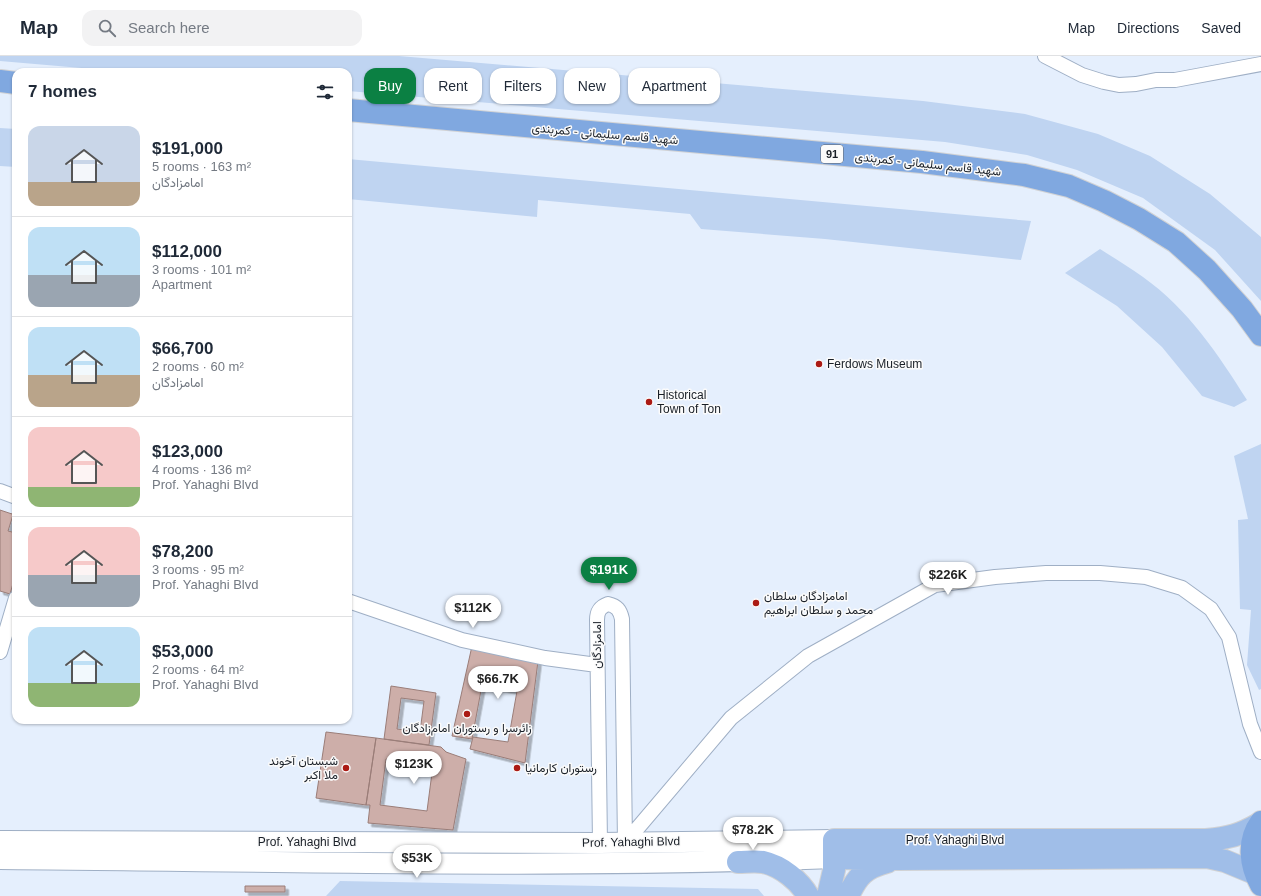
<!DOCTYPE html>
<meta charset="utf-8">
<style>
body{margin:0;font-family:Helvetica,Vazirmatn,sans-serif;background:#f2f2f3;color:#1f2937;height:100vh;display:flex;flex-direction:column;font-size:15px;white-space:nowrap}
*{box-sizing:border-box;margin:0}
p{font-size:13px;color:#747a83}
.icon{flex:none;width:22px;height:22px;fill:none;stroke:currentColor;stroke-width:2;stroke-linecap:round;stroke-linejoin:round}
.map{position:relative;flex:1;overflow:hidden}
.drawer{position:absolute;left:12px;top:12px;width:340px;height:656px;display:flex;flex-direction:column;background:#fff;border-radius:12px;box-shadow:0 1px 3px #0004}
.drawer>*{flex:none}
.banner{position:absolute;left:364px;top:12px;width:380px;height:36px;display:flex;gap:8px}
.price{position:absolute;translate:-50% -34px;padding:0 9px;border-radius:14px;background:#fff;color:#222;font-size:13px;line-height:26px;filter:drop-shadow(0 1px 2px #0008)}
.price::after{content:'';position:absolute;left:50%;top:24px;width:12px;height:9px;margin-left:-6px;background:inherit;clip-path:polygon(0 0,100% 0,50% 100%)}
.price.selected{background:#0b8043;color:#fff}
ul{padding:0;list-style:none}
li{display:flex;align-items:center;gap:12px;height:100px;padding:0 16px}
li+li{border-top:1px solid #e0e1e3}
li span{display:grid;place-items:center;flex:none;width:112px;height:80px;border-radius:12px;color:#555}
li>.icon{margin-inline-start:auto}
span .icon{width:48px;height:48px;fill:#fffc;stroke-width:1}
li b{font-size:17px}
h2{display:flex;justify-content:space-between;align-items:center;height:48px;padding:0 16px;font-size:17px}
.tag{padding:0 14px;border-radius:12px;background:#fff;box-shadow:0 1px 3px #0004;font-size:14px;line-height:36px}
.tag.selected{background:#0b8043;color:#fff}
header{display:flex;align-items:center;gap:24px;box-sizing:border-box;height:56px;padding:0 20px;background:#fff;border-bottom:1px solid #e0e1e3}
header strong{font-size:19px}
nav{display:flex;gap:22px;margin-inline-start:auto;font-size:14px}
.search{width:280px;height:36px;background:#f2f2f3;display:flex;align-items:center;gap:10px;box-sizing:border-box;padding:0 14px;border-radius:12px;color:#747a83;font-size:15px}
.map>svg:first-child{display:block}
</style>
<header>
<strong>Map</strong>
<div class="search"><svg class="icon" aria-label="search" viewBox="0 0 24 24"><circle cx="10" cy="10" r="6"/><path d="M15 15l6 6"/></svg>Search here</div>
<nav><a>Map</a><a>Directions</a><a>Saved</a></nav>
</header>
<div class="map">
<svg width="1261" height="840" viewBox="0 0 1261 840">
<defs>
<filter id="shadow"><feDropShadow dx="3.5" dy="3.5" stdDeviation="0" flood-color="#0004"/></filter>
</defs>
<rect width="100%" height="100%" fill="#e5effd"/>
<path fill="#bfd4f1" d="M 0,0 L 399,0 L 923,45 L 1025,58 L 1098,78 L 1150,100 L 1210,138 L 1261,181 L 1261,245 L 1215,194 L 1143,142 L 1077,114 L 1027,99 L 945,86 L 348,35 L 348,16 L 128,16 L 0,5 Z
M 0,72 L 16,73 L 16,111 L 0,110 Z
M 348,103 L 1031,165 L 1021,204 L 825,183 L 701,173 L 690,158 L 538,144 L 537,161 L 348,143 Z
M 1100,193 C 1114,202 1129,211 1143,221 C 1188,253 1218,298 1247,344 L 1234,351 L 1202,340 L 1162,291 L 1117,250 L 1065,217 Z
M 1261,388 L 1261,633 L 1259,634 L 1247,609 L 1251,554 L 1240,553 L 1238,464 L 1248,463 L 1234,400 Z
M 340,825 L 758,833 L 764,840 L 326,840 Z"/>
<path fill="#cdaea9" stroke="#9a7d78" fill-rule="evenodd" filter="url(#shadow)" d="M 16,446 L 16,460 L 13,459 L 8,475 L 16,477 L 16,517 L 10,538 L 0,535 L 0,454 L 12,458 Z
M 472,590 L 538,605 L 525,707 L 470,693 L 473,681 L 508,686 L 517,635 L 482,629 L 472,683 L 452,680 Z
M 391,630 L 436,637 L 429,689 L 384,683 ZM 401,642 L 424,645 L 420,676 L 397,673 Z
M 326,676 L 376,682 L 366,749 L 316,742 Z
M 376,682 L 441,691 L 446,696 L 466,703 L 453,774 L 368,767 L 370,749 L 366,749 ZM 386,703 L 433,709 L 427,755 L 380,749 Z
M 245,830 L 285,830 L 285,836 L 245,836 Z"/>
<g fill="none" stroke-linecap="round" stroke-linejoin="round">
<defs>
<path id="minor" d="M 1045,0 L 1082,19 L 1104,26 L 1119,29 L 1136,28 L 1156,24 L 1175,24 L 1261,8
M 0,435 L 16,441
M 348,545 L 462,584 L 545,602 L 597,609
M 0,596 L 16,542
M 600,787 L 597,564 C 597,555 600,551 608,548 C 617,550 620,554 622,563 L 625,787
M 625,787 L 731,662 L 808,600 L 935,529 L 995,521 L 1046,517 L 1100,517 L 1146,521 L 1182,532 L 1211,553 L 1229,581 L 1250,668 L 1261,696"/>
<path id="secondary" d="M 0,785 L 600,787 L 834,784
M 0,803 C 278,805 556,813 834,802"/>
<path id="primary" d="M 834,802 L 896,803 L 1207,801 L 1225,805 L 1254,817
M 738,806 C 746,806 755,805 763,806 C 781,810 800,825 808,840
M 828,840 L 834,814 L 834,784 L 1206,784 C 1229,782 1240,779 1259,768
M 848,840 C 858,819 865,812 887,806"/>
<path id="trunk" d="M 0,25 L 16,27
M 348,54 L 922,106 L 1024,119 L 1069,130 L 1104,145 L 1139,163 L 1176,186 L 1207,214 L 1242,253 L 1261,279
M 1261,766 C 1247,785 1250,809 1261,829"/>
</defs>
<use href="#minor" stroke="#9fafc5" stroke-width="16"/>
<use href="#secondary" stroke="#9fafc5" stroke-width="22"/>
<use href="#primary" stroke="#d1d2d4" stroke-width="24"/>
<use href="#trunk" stroke="#d1d2d4" stroke-width="24"/>
<use href="#minor" stroke="#fff" stroke-width="14"/>
<use href="#secondary" stroke="#fff" stroke-width="20"/>
<use href="#primary" stroke="#a0bee8" stroke-width="22"/>
<use href="#trunk" stroke="#80a8e0" stroke-width="22"/>
</g>
<g fill="#ab1a14" stroke="#fbfbfb" stroke-width="1.5">
<circle cx="819" cy="308" r="4"/>
<circle cx="649" cy="346" r="4"/>
<circle cx="756" cy="547" r="4"/>
<circle cx="467" cy="658" r="4"/>
<circle cx="346" cy="712" r="4"/>
<circle cx="517" cy="712" r="4"/>
</g>
<g text-anchor="middle" dominant-baseline="central" stroke-width="3" stroke-linejoin="round" paint-order="stroke">
<rect fill="#fbfbfb" stroke="#5d6167" stroke-width="1" x="821" y="89" width="22" height="18" rx="3"/>
<g font-size="11" font-weight="bold" fill="#191f27">
<text x="832" y="98">91</text>
</g>
<g font-size="12" fill="#191f27" stroke="#fbfbfb">
<text transform="translate(605 78) rotate(5)">شهید قاسم سلیمانی - کمربندی</text>
<text transform="translate(928 108) rotate(6)">شهید قاسم سلیمانی - کمربندی</text>
<text transform="translate(597 589) rotate(-90)">امامزادگان</text>
<text x="955" y="784">Prof. Yahaghi Blvd</text>
<text x="307" y="786">Prof. Yahaghi Blvd</text>
<text transform="translate(631 786) rotate(-1)">Prof. Yahaghi Blvd</text>
</g>
<g font-size="12" fill="#191f27" stroke="#fbfbfb" text-anchor="start">
<text x="827" y="308">Ferdows Museum</text>
<text x="657" y="339">Historical<tspan x="657" dy="14">Town of Ton</tspan></text>
<text x="764" y="540">امامزادگان سلطان<tspan x="764" dy="14">محمد و سلطان ابراهیم</tspan></text>
<text x="467" y="672" text-anchor="middle">زائرسرا و رستوران امام‌زادگان</text>
<text x="338" y="705" text-anchor="end">شبستان آخوند<tspan x="338" dy="14">ملا اکبر</tspan></text>
<text x="525" y="712">رستوران کارمانیا</text>
</g>
</g>
</svg>
<b class="price selected" style="left:609px;top:535px">$191K</b>
<b class="price" style="left:948px;top:540px">$226K</b>
<b class="price" style="left:473px;top:573px">$112K</b>
<b class="price" style="left:498px;top:644px">$66.7K</b>
<b class="price" style="left:414px;top:729px">$123K</b>
<b class="price" style="left:753px;top:795px">$78.2K</b>
<b class="price" style="left:417px;top:823px">$53K</b>
<div class="banner">
<a class="tag selected">Buy</a>
<a class="tag">Rent</a>
<a class="tag">Filters</a>
<a class="tag">New</a>
<a class="tag">Apartment</a>
</div>
<section class="drawer">
<h2>7 homes<svg class="icon" aria-label="filters" viewBox="0 0 24 24"><path d="M4 7h16M4 17h16"/><circle cx="9" cy="7" r="2"/><circle cx="15" cy="17" r="2"/></svg></h2>
<ul>
<li><span style="background:linear-gradient(#c9d6e8 70%,#b9a48a 0)"><svg class="icon" aria-label="home" viewBox="0 0 24 24"><path d="M3 11l9-7 9 7M6 9v11h12V9"/></svg></span><div><b>$191,000</b><p>5 rooms · 163 m²</p><p>امامزادگان</p></div></li>
<li><span style="background:linear-gradient(#bfe0f5 60%,#9aa5b1 0)"><svg class="icon" aria-label="home" viewBox="0 0 24 24"><path d="M3 11l9-7 9 7M6 9v11h12V9"/></svg></span><div><b>$112,000</b><p>3 rooms · 101 m²</p><p>Apartment</p></div></li>
<li><span style="background:linear-gradient(#bfe0f5 60%,#b9a48a 0)"><svg class="icon" aria-label="home" viewBox="0 0 24 24"><path d="M3 11l9-7 9 7M6 9v11h12V9"/></svg></span><div><b>$66,700</b><p>2 rooms · 60 m²</p><p>امامزادگان</p></div></li>
<li><span style="background:linear-gradient(#f6c9c9 75%,#8fb573 0)"><svg class="icon" aria-label="home" viewBox="0 0 24 24"><path d="M3 11l9-7 9 7M6 9v11h12V9"/></svg></span><div><b>$123,000</b><p>4 rooms · 136 m²</p><p>Prof. Yahaghi Blvd</p></div></li>
<li><span style="background:linear-gradient(#f6c9c9 60%,#9aa5b1 0)"><svg class="icon" aria-label="home" viewBox="0 0 24 24"><path d="M3 11l9-7 9 7M6 9v11h12V9"/></svg></span><div><b>$78,200</b><p>3 rooms · 95 m²</p><p>Prof. Yahaghi Blvd</p></div></li>
<li><span style="background:linear-gradient(#bfe0f5 70%,#8fb573 0)"><svg class="icon" aria-label="home" viewBox="0 0 24 24"><path d="M3 11l9-7 9 7M6 9v11h12V9"/></svg></span><div><b>$53,000</b><p>2 rooms · 64 m²</p><p>Prof. Yahaghi Blvd</p></div></li>
</ul>
</section>
</div>
